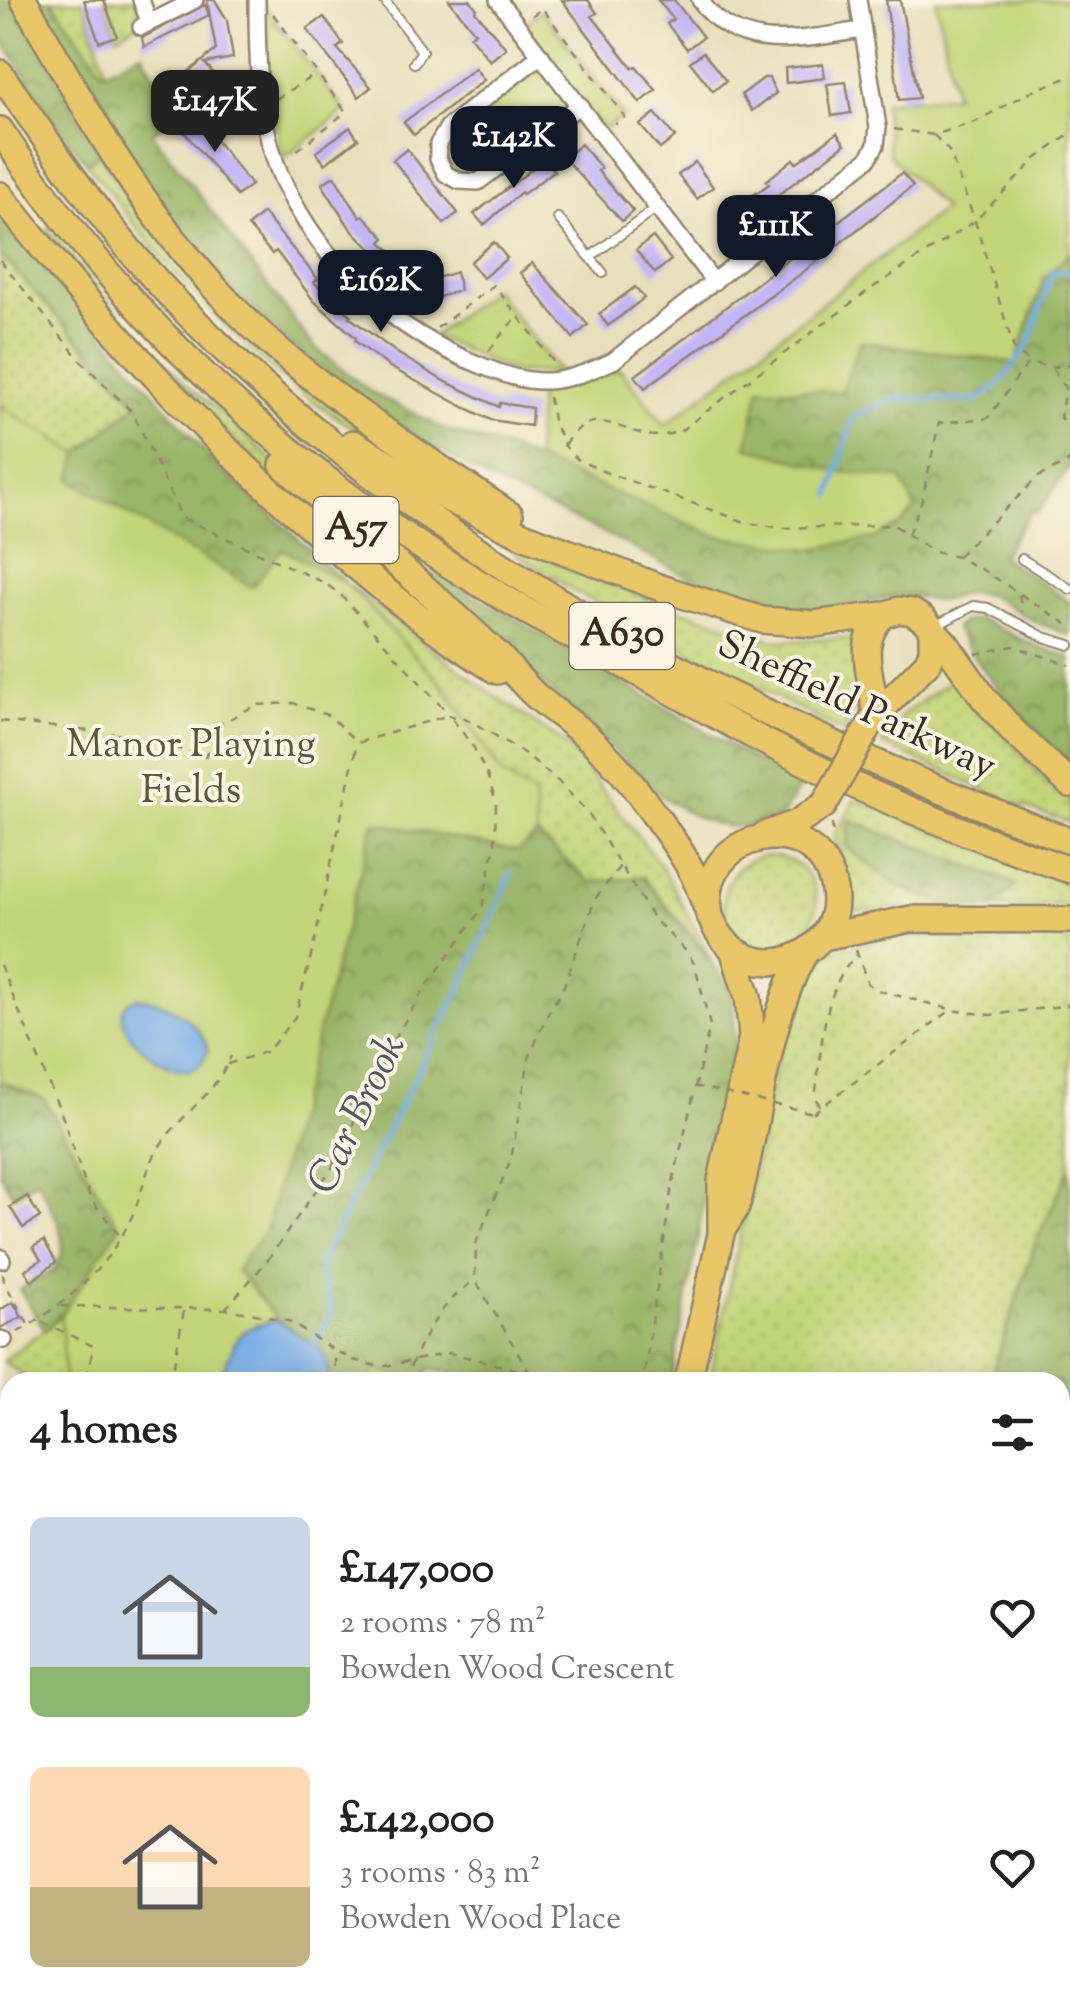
<!DOCTYPE html>
<meta charset="utf-8">
<style>
body{margin:0;font-family:"Sorts Mill Goudy",serif;background:#f2f2f2;color:#222;height:100vh;display:flex;flex-direction:column;font-size:38px;white-space:nowrap}
*{box-sizing:border-box;margin:0}
p{font-size:32px;color:#767676}
.icon{flex:none;width:55px;height:55px;fill:none;stroke:currentColor;stroke-width:2;stroke-linecap:round;stroke-linejoin:round}
.map{position:relative;flex:1;overflow:hidden}
.details{position:absolute;left:0px;top:1372px;width:1070px;height:642px;display:flex;flex-direction:column;background:#fff;border-radius:30px 30px 0 0;box-shadow:0 5px 25px #0003}
.details>*{flex:none}
.price{position:absolute;translate:-50% -85px;padding:0 22px;border-radius:20px;background:#111827;color:#fff;font-size:32px;line-height:65px;filter:drop-shadow(0 2px 5px #0008)}
.price::after{content:'';position:absolute;left:50%;top:60px;width:30px;height:22px;margin-left:-15px;background:inherit;clip-path:polygon(0 0,100% 0,50% 100%)}
.price.selected{background:#222;color:#fff}
ul{padding:0;list-style:none}
li{display:flex;align-items:center;gap:30px;height:250px;padding:0 30px}
li span{display:grid;place-items:center;flex:none;width:280px;height:200px;border-radius:15px;color:#555}
li>.icon{margin-inline-start:auto}
span .icon{width:120px;height:120px;fill:#fffc;stroke-width:1}
li b{font-size:42px}
h2{display:flex;justify-content:space-between;align-items:center;height:120px;padding:0 30px;font-size:42px}
.map>svg:first-child{display:block}
</style>
<div class="map">
<svg width="1070" height="2013" viewBox="0 0 1070 2013">
<defs>
<pattern id="grass-dots" width="8" height="8" patternUnits="userSpaceOnUse" patternTransform="scale(2.5)"><rect width="8" height="8" fill="#c3d578"/><path d="M2 2h.1M6 6h.1" fill="none" stroke="#a8b767" stroke-width="1.8" stroke-linecap="round"/></pattern>
<pattern id="forest-crowns" width="20" height="18" patternUnits="userSpaceOnUse" patternTransform="scale(2.5)"><rect width="20" height="18" fill="#9ab668"/><path d="M2 6a3 3 0 1 1 6 0M12 15a3 3 0 1 1 6 0" fill="none" stroke="#7f9455"/></pattern>
</defs>
<rect width="100%" height="100%" fill="#fcf5e5"/>
<filter id="ink" filterUnits="userSpaceOnUse"><feTurbulence type="fractalNoise" baseFrequency=".01" numOctaves="2"/><feDisplacementMap in="SourceGraphic" scale="20" xChannelSelector="R" yChannelSelector="G"/><feConvolveMatrix kernelMatrix="1 2 1 2 8 2 1 2 1" color-interpolation-filters="sRGB"/></filter>
<filter id="wash" filterUnits="userSpaceOnUse"><feTurbulence type="fractalNoise" baseFrequency=".0048" numOctaves="4" result="noise"/><feDisplacementMap in="SourceGraphic" scale="40" xChannelSelector="R" yChannelSelector="G"/><feGaussianBlur stdDeviation="2.25" result="paint"/><feColorMatrix in="noise" values="0 0 0 0 0 0 0 0 0 0 0 0 0 0 0 0 0 1.4 0 .05"/><feComposite in="paint" operator="in"/></filter>
<g filter="url(#wash)">
<rect width="100%" height="100%" fill="#e8e0bc"/>
<path fill="#e2d4f3" d="M 1070,1853 L 1070,2013 L 838,2013 L 834,2005 L 1060,2005 L 1060,1858 Z"/>
<path fill="url(#grass-dots)" stroke="#7f804b" stroke-width="2.5" d="M 52,0 L 84,0 L 106,71 L 103,72 Z
M 104,0 L 136,0 L 144,21 L 117,36 Z
M 99,153 L 131,203 L 417,468 C 362,434 308,401 259,358 C 195,302 139,231 87,163 Z
M 48,228 L 75,263 L 190,388 L 221,412 L 385,567 L 378,569 L 269,476 L 128,334 L 46,233 Z
M 0,254 L 137,403 L 79,454 L 0,406 Z
M 485,533 L 647,599 L 776,641 L 851,638 C 862,678 859,695 845,733 L 574,591 Z
M 347,584 L 492,694 L 568,746 L 661,866 L 712,960 L 643,878 L 590,882 L 537,835 L 534,795 L 502,774 L 446,689 Z
M 954,678 L 1047,782 L 1070,797 L 1070,823 L 1016,804 L 882,744 L 904,714 Z
M 855,799 L 1070,885 L 1070,904 L 991,908 L 1017,885 L 849,820 L 846,847 L 898,886 L 952,907 L 856,911 L 835,836 Z
M724 902a46 46 0 1 1 92 0a46 46 0 1 1-92 0Z
M 1026,935 L 1070,939 L 1070,1167 L 1035,1245 L 989,1382 L 709,1382 L 784,1027 L 808,971 L 834,949 L 897,938 Z
M 61,1316 L 65,1382 L 33,1382 L 3,1361 Z
M 754,2005 L 834,2005 L 838,2013 L 755,2013 Z"/>
<path fill="url(#forest-crowns)" stroke="#6a7043" stroke-width="2.5" d="M 0,0 L 13,0 L 99,153 L 87,163 L 55,123 L 0,36 Z
M 31,0 L 52,0 L 103,72 L 142,52 L 177,115 L 152,133 L 313,346 L 369,391 L 448,431 L 509,449 L 574,475 L 902,479 L 836,471 L 747,447 L 760,386 L 841,392 L 860,341 L 1015,363 L 1044,278 L 1070,252 L 1070,466 L 1037,513 L 1031,511 L 1001,556 L 1070,602 L 1070,635 L 1036,622 L 989,595 L 969,592 L 939,601 L 900,595 L 831,610 L 737,602 L 602,532 L 493,482 L 420,440 L 360,400 L 289,342 L 223,281 L 185,238 L 117,147 Z
M 0,215 L 210,458 L 347,584 L 282,550 L 252,588 L 71,480 L 79,454 L 137,403 L 0,254 Z
M 435,572 L 800,787 L 780,818 C 726,835 708,826 662,796 L 429,576 Z
M 979,619 L 1040,648 L 1070,657 L 1070,763 C 1025,722 987,680 955,628 L 962,622 Z
M 849,820 L 1017,885 L 991,908 L 952,907 L 898,886 L 846,847 Z
M 374,822 L 516,851 L 537,835 L 590,882 L 643,877 L 731,988 L 736,1045 L 711,1143 L 698,1237 L 671,1382 L 494,1382 L 428,1369 L 423,1382 L 325,1382 L 330,1370 L 321,1349 L 277,1320 L 236,1270 L 265,1230 Z
M 0,1081 L 44,1099 L 119,1227 L 61,1316 L 45,1330 L 20,1290 C 30,1282 46,1278 54,1269 C 76,1244 50,1204 37,1180 L 13,1196 L 0,1173 Z
M 1070,1167 L 1070,1853 L 1060,1858 L 1060,1382 L 989,1382 L 1035,1245 Z"/>
<path fill="#c3d578" stroke="#7f804b" stroke-width="2.5" d="M 936,0 L 1070,0 L 1070,252 L 1044,278 L 1015,363 L 860,341 L 841,392 L 760,387 L 747,447 L 836,471 L 902,479 L 915,509 L 901,524 L 874,538 L 810,549 L 717,536 L 536,460 L 538,392 L 620,369 L 665,425 L 944,209 L 889,155 L 884,102 L 955,95 Z
M 261,3 L 345,111 L 284,158 C 268,109 269,55 261,3 Z
M 542,11 L 623,116 L 604,130 L 523,25 Z
M 537,71 C 552,77 565,89 565,106 L 478,175 L 458,174 L 447,161 C 449,130 511,89 537,71 Z
M 493,289 L 559,371 L 516,373 L 433,336 Z
M 0,406 L 79,454 L 71,480 L 252,587 L 282,549 L 347,584 L 446,689 L 502,774 L 534,795 L 537,835 L 517,851 L 374,822 L 265,1231 L 236,1270 L 277,1320 C 225,1331 240,1344 217,1382 L 65,1382 L 61,1316 L 119,1227 L 44,1099 L 0,1081 Z
M 376,1370 L 416,1381 L 500,1373 L 516,1379 L 516,1382 L 368,1382 Z
M 10,1407 L 10,2005 L 624,2005 L 626,2013 L 0,2013 L 0,1413 Z
M 1060,1988 L 1070,2004 L 1070,2013 L 867,2013 L 881,2005 L 1060,2005 Z"/>
<path fill="#78aee7" stroke="#5a6c82" stroke-width="2.5" d="M 137,998 C 165,999 202,1023 208,1051 C 204,1058 202,1066 193,1069 C 167,1079 90,1016 137,998 Z
M 277,1320 L 321,1349 L 330,1370 L 325,1382 L 217,1382 C 240,1344 225,1331 277,1320 Z"/>
<g fill="none" stroke-linecap="round" stroke-linejoin="round">
<path stroke="#78aee7" stroke-width="5" d="M 831,495 L 853,418 L 892,399 L 976,401 L 999,385 L 1029,344 L 1052,272 L 1070,270
M 312,1349 L 332,1315 L 319,1265 L 462,985 L 511,874
M 0,1630 L 10,1625"/>
</g>
<g id="blocks">
<path fill="#c3b5f7" d="M 84,0 L 104,0 L 117,36 L 99,42 Z
M 207,0 L 215,0 L 227,20 L 233,58 L 205,63 L 213,73 L 180,100 L 170,87 L 216,50 Z
M 449,0 L 470,0 L 477,9 L 475,11 L 506,48 L 490,61 L 470,36 L 475,32 Z
M 562,0 L 588,0 L 597,13 L 592,16 L 633,68 L 636,66 L 656,90 L 640,103 Z
M 658,0 L 674,0 L 703,37 L 687,49 L 667,24 L 673,19 Z
M 886,0 L 900,0 L 919,98 L 899,100 Z
M 205,5 L 209,15 L 144,47 L 142,38 Z
M 324,17 L 343,44 L 337,48 L 371,87 L 359,97 L 307,29 Z
M 703,52 L 726,81 L 713,91 L 690,62 Z
M 823,64 L 825,78 L 786,83 L 785,68 Z
M 475,68 L 484,80 L 414,135 L 404,122 Z
M 764,78 L 769,78 L 776,93 L 752,111 L 741,95 Z
M 846,82 L 851,113 L 832,116 L 827,84 Z
M 655,113 L 675,137 L 660,149 L 640,125 Z
M 196,115 L 251,185 L 237,196 L 180,127 Z
M 350,127 L 358,139 L 325,164 L 316,152 Z
M 837,133 L 845,144 L 736,227 L 727,214 L 769,184 L 766,181 L 793,159 L 796,163 Z
M 581,144 L 601,168 L 598,171 L 633,211 L 622,221 L 564,158 Z
M 407,149 L 458,213 L 444,224 L 393,160 Z
M 545,159 L 554,171 L 523,194 L 521,192 L 484,225 L 474,214 Z
M 695,162 L 713,187 L 697,199 L 678,175 Z
M 902,173 L 913,186 L 798,276 L 645,388 L 635,376 Z
M 334,176 L 360,217 L 363,215 L 385,238 L 381,242 L 419,275 L 409,286 L 350,228 L 322,184 Z
M 263,213 L 318,279 L 314,282 L 351,315 L 349,317 L 397,353 L 442,380 L 499,407 L 500,403 L 532,408 L 531,426 L 491,420 L 462,406 L 388,366 L 355,341 L 356,338 L 314,301 L 276,251 L 272,254 L 248,226 Z
M 653,237 L 671,260 L 655,273 L 636,250 Z
M 494,242 L 507,258 L 483,278 L 470,262 Z
M 532,263 L 588,325 L 573,338 L 520,273 Z
M 456,272 L 460,290 L 431,300 L 425,282 Z
M 635,287 L 644,298 L 608,326 L 599,314 Z
M 27,1196 L 40,1217 L 23,1228 L 10,1207 Z
M 44,1241 L 56,1262 L 32,1281 L 25,1270 L 41,1260 L 33,1247 Z
M 13,1302 L 22,1317 L 0,1328 L 0,1310 Z"/>
</g>
</g>
<g filter="url(#ink)">
<use href="#blocks" fill-opacity="0" stroke="#92856d" stroke-width="2.5"/>
<g fill="none" stroke-linecap="round" stroke-linejoin="round">
<defs>
<path id="service" d="M 384,0 L 422,51 L 414,63
M 558,218 L 603,273
M 590,257 L 658,207
M 1022,559 L 1070,589
M 933,627 L 973,606 L 988,608 L 1044,637 L 1070,645"/>
<path id="minor" d="M 141,0 L 149,22
M 257,0 C 257,60 258,125 283,181 C 322,265 395,332 480,365 C 502,374 524,382 547,381 C 570,380 593,370 613,361 L 868,159 L 876,145 L 878,127 L 858,0
M 498,0 L 714,282
M 700,0 C 738,57 806,38 862,30
M 141,27 L 195,0
M 541,55 L 448,127 L 438,144 L 438,159 L 446,174 L 459,181 L 478,182 L 580,105
M 0,1257 L 2,1260
M 0,1339 L 4,1340"/>
<path id="trunk" d="M 24,0 C 83,107 142,212 227,301 C 308,386 413,449 510,515
M 0,73 C 51,148 103,224 165,290 C 408,549 741,718 1070,841
M 0,130 C 110,297 254,437 422,547 C 493,594 569,635 644,676 C 688,700 732,725 777,748 C 870,796 971,836 1070,870
M 0,195 C 99,321 207,438 328,542 C 382,589 436,633 497,671
M 353,443 L 452,501 L 523,535 L 661,588 L 762,620 L 814,624 L 883,615 L 899,610 L 912,612 L 923,619 L 946,644 L 984,698 L 1014,732 L 1070,784
M 283,465 C 354,529 430,589 499,656 C 511,669 522,683 535,695 C 554,712 576,725 594,743 C 615,762 632,783 648,806 C 664,828 682,851 694,876 C 707,903 711,936 739,953 C 783,980 843,942 834,890 C 820,805 694,829 710,915
M 875,716 C 875,679 853,646 883,615
M 875,716 L 928,662 L 932,651 L 932,631
M 764,835 L 797,823 L 824,805
M 823,937 L 911,919 L 1070,920
M 723,1229 L 736,1208 C 758,1130 765,1023 804,954
M 688,1382 L 721,1234 L 721,1181 L 752,1037 L 748,997 L 733,949
M 677,2005 L 678,2013"/>
</defs>
<use href="#service" stroke="#92856d" stroke-width="12"/>
<use href="#minor" stroke="#92856d" stroke-width="20"/>
<use href="#trunk" stroke="#92856d" stroke-width="30"/>
<path stroke="#92856d" stroke-width="2.5" stroke-dasharray="8 8" stroke-linecap="butt" d="M 273,14 L 346,112 L 291,155
M 532,16 L 542,8 L 625,117 L 615,124
M 276,99 L 316,74
M 894,129 L 934,135 L 975,122 L 1034,90 L 1070,77
M 934,135 L 949,151 L 975,221 L 1014,349 C 1031,366 1046,369 1070,365
M 0,260 L 79,359 L 133,413 L 182,518 L 325,583 L 341,595 L 450,716 L 465,718 L 491,733 L 527,755 L 560,783 L 588,813 L 653,918 L 687,952 L 695,965 L 710,1025 L 672,1186 L 643,1382
M 437,328 L 494,285 L 556,365
M 489,351 L 508,326 L 519,317
M 1053,369 L 1065,388 L 1060,418 L 1070,425
M 549,397 L 553,420 L 564,445 L 577,459 L 605,472 L 748,523 L 783,528 L 894,525 L 934,552 L 957,557 L 986,572 L 1070,626
M 564,445 C 592,405 610,427 647,435 C 657,437 669,434 679,432 L 869,290 L 975,221 L 1036,159 L 1070,134
M 908,534 L 922,500 L 939,423 L 988,418 L 1027,364
M 958,556 L 1038,477 L 1070,461
M 1019,595 L 1022,612
M 976,654 L 1013,646 L 1070,665
M 0,721 L 134,736 L 205,757 L 222,723 L 256,705 L 293,703 L 330,716 L 356,742
M 832,824 L 833,841
M 856,950 L 868,984 L 880,991 L 950,1009
M 0,965 L 63,1118 L 90,1198 L 120,1236
M 228,1064 L 268,1051 L 295,1017 L 313,948 L 357,743 L 449,715
M 820,1106 L 815,1098 C 822,1049 821,993 856,955
M 813,1113 L 951,1010 L 990,1015 L 1070,1005
M 3,1274 L 4,1282 L 28,1324
M 61,1306 L 225,1309 L 250,1313 L 288,1321 L 335,1351 L 357,1361 L 380,1367 L 450,1353 L 530,1373 L 535,1382
M 225,1309 L 267,1261 L 331,1169 L 395,1038 L 423,991 L 482,909 L 495,844 L 496,802 L 488,777 L 474,748 L 451,717
M 42,1322 L 93,1346 L 87,1382
M 18,1332 C 70,1302 115,1262 137,1204 C 145,1180 149,1161 164,1140 C 187,1110 217,1091 231,1056
M 530,1373 L 475,1280 L 476,1243 L 511,1159 L 529,1058 L 546,1017 L 564,986 L 595,899 L 620,866
M 171,1382 L 184,1310
M 330,1382 L 335,1368 L 335,1352
M 404,1382 C 421,1341 437,1306 475,1280
M 1060,1425 L 1070,1411
M 1060,1444 L 1070,1451
M 0,1573 L 10,1578
M 0,1582 L 10,1574
M 0,1716 L 10,1713
M 1060,1757 L 1070,1761
M 0,1795 L 10,1802
M 136,2005 L 140,2013
M 366,2005 L 375,2013
M 591,2005 L 591,2013
M 814,2005 L 819,2013
M 423,2013 L 429,2005"/>
<use href="#service" stroke="#fff" stroke-width="8"/>
<use href="#minor" stroke="#fff" stroke-width="15"/>
<use href="#trunk" stroke="#e9c769" stroke-width="25"/>
<defs>
<path id="trunk-bridge" d="M 824,805 L 875,716"/>
</defs>
<use href="#trunk-bridge" stroke="#92856d" stroke-width="30" stroke-linecap="butt"/>
<path stroke="#92856d" stroke-width="2.5" stroke-dasharray="8 8" stroke-linecap="butt" d="M 694,1086 L 813,1113"/>
<use href="#trunk-bridge" stroke="#e9c769" stroke-width="25"/>
</g>
</g>
<g text-anchor="middle" dominant-baseline="central" stroke-width="8" stroke-linejoin="round" paint-order="stroke">
<g fill="#fcf5e5" stroke="#75675a" stroke-width="2.5">
<rect x="313.5" y="497" width="85" height="66" rx="8"/>
<rect x="569.5" y="603" width="105" height="66" rx="8"/>
</g>
<g font-size="38" font-weight="bold" fill="#3b2a1e">
<text x="356" y="530">A57</text>
<text x="622" y="636">A630</text>
</g>
<g font-size="40" fill="#3b2a1e" stroke="#fcf5e5">
<text transform="translate(856 707) rotate(25)">Sheffield Parkway</text>
</g>
<g font-size="40" fill="#5d5534" stroke="#fcf5e5">
<text x="191" y="746">Manor Playing<tspan x="191" dy="46">Fields</tspan></text>
</g>
<g font-size="42" font-style="italic" fill="#505864" stroke="#fcf5e5">
<text transform="translate(359 1115) rotate(-64)">Car Brook</text>
</g>
</g>
</svg>
<b class="price selected" style="left:215px;top:155px">£147K</b>
<b class="price" style="left:514px;top:191px">£142K</b>
<b class="price" style="left:776px;top:280px">£111K</b>
<b class="price" style="left:381px;top:335px">£162K</b>
<section class="details">
<h2>4 homes<svg class="icon" aria-label="filters" viewBox="0 0 24 24"><path d="M4 7h16M4 17h16"/><circle cx="9" cy="7" r="2"/><circle cx="15" cy="17" r="2"/></svg></h2>
<ul>
<li><span style="background:linear-gradient(#c9d6e8 75%,#8fb573 0)"><svg class="icon" aria-label="home" viewBox="0 0 24 24"><path d="M3 11l9-7 9 7M6 9v11h12V9"/></svg></span><div><b>£147,000</b><p>2 rooms · 78 m²</p><p>Bowden Wood Crescent</p></div><svg class="icon" aria-label="heart" viewBox="0 0 24 24"><path d="M12 20l-8-8c-3-5 5-10 8-4 3-6 11-1 8 4z"/></svg></li>
<li><span style="background:linear-gradient(#ffd9b3 60%,#c2b280 0)"><svg class="icon" aria-label="home" viewBox="0 0 24 24"><path d="M3 11l9-7 9 7M6 9v11h12V9"/></svg></span><div><b>£142,000</b><p>3 rooms · 83 m²</p><p>Bowden Wood Place</p></div><svg class="icon" aria-label="heart" viewBox="0 0 24 24"><path d="M12 20l-8-8c-3-5 5-10 8-4 3-6 11-1 8 4z"/></svg></li>
</ul>
</section>
</div>
